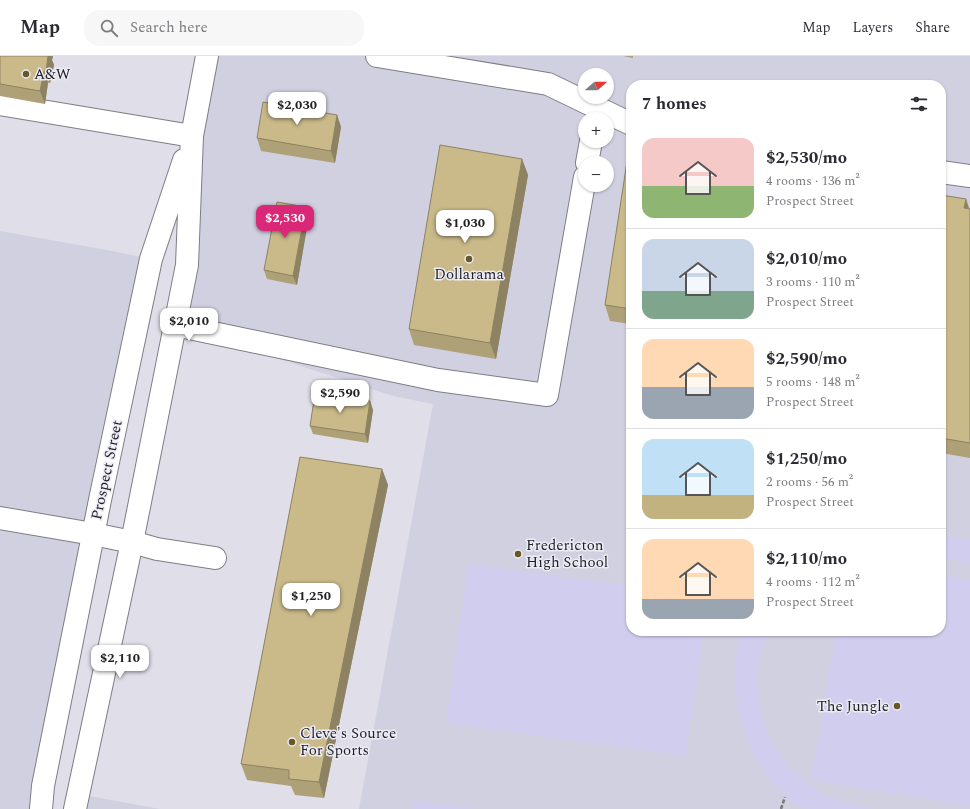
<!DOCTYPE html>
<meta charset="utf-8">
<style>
body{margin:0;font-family:Spectral,serif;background:#f7f7f7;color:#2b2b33;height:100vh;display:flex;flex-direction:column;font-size:15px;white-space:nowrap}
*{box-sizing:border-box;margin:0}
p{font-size:13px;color:#7c7c81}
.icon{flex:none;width:22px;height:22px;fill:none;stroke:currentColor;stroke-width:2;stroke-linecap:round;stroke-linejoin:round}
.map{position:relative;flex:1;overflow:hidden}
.drawer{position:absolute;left:626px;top:24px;width:320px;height:556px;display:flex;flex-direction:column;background:#fff;border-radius:16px;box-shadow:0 1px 3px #0004}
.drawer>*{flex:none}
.needle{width:26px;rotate:69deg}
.buttons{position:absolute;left:578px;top:12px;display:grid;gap:8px}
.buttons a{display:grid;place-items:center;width:36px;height:36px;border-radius:50%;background:#fff;box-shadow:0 1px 3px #0004;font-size:20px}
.price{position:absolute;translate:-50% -34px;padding:0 9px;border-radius:8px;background:#fff;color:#222;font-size:13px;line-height:26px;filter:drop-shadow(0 1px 2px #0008)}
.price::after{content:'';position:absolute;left:50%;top:24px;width:12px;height:9px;margin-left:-6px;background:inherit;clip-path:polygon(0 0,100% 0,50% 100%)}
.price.active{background:#db2777;color:#fff}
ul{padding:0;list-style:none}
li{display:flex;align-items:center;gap:12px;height:100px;padding:0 16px}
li+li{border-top:1px solid #e1e1e2}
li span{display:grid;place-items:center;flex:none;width:112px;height:80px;border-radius:12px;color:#555}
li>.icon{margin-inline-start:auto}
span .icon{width:48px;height:48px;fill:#fffc;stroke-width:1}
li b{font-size:17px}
h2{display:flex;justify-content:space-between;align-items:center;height:48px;padding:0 16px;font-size:17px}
header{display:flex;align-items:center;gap:24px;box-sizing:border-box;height:56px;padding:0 20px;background:#fff;border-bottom:1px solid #e1e1e2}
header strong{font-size:19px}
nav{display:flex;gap:22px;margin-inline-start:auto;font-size:14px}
.search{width:280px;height:36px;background:#f7f7f7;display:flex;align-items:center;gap:10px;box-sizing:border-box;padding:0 14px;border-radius:16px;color:#7c7c81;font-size:15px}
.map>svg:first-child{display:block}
</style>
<header>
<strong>Map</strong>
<div class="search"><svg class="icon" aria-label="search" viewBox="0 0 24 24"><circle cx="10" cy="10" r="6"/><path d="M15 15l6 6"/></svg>Search here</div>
<nav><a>Map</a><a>Layers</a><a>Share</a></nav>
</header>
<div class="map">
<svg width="970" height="753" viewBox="0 0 970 753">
<rect width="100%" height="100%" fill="#dfdee9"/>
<path fill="#d1d0e1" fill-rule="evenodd" d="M 207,0 L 970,0 L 970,753 L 359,753 L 433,348 L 393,340 L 175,269 ZM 585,19 L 607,19 L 607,41 L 585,41 ZM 631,29 L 941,29 L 941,575 L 631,575 ZM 585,63 L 607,63 L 607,85 L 585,85 ZM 585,107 L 607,107 L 607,129 L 585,129 Z
M 0,175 L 107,194 L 151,203 L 41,753 L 0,753 Z
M 78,738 L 160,753 L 75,753 Z"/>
<path fill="#d0cdee" d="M 941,479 L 970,484 L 970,507 L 941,502 Z
M 468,508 L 631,530 L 631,575 L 703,575 L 686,700 L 446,667 Z
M 941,519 L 970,524 L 970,750 L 811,724 L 836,575 L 941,575 Z
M 743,575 L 768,575 C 763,589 758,602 757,616 C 755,642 763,671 776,693 C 783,704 793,714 802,722 C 810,730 818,736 827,740 C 841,747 859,750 874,753 C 856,753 838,753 820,753 C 814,753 807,753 802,752 C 792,748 783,739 776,731 C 741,691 724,626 743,575 Z
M 415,744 L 473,753 L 414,753 Z"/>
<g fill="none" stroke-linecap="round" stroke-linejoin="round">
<defs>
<path id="minor" d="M 377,0 L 548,28 L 631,68
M 0,48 L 192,80
M 587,107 L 591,85
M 941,116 L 970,120
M 175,269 L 438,324 L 547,339 L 585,121
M 0,462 L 93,478 L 132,486 L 157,493 L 215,502"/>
<path id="major" d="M 41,753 L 43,730 L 100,444 L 151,203 L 184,104
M 75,753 L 132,486 L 187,209 L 192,80 L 207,0"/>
</defs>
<use href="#minor" stroke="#7e7d86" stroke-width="24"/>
<use href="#major" stroke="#7e7d86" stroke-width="24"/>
<path stroke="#78777e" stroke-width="2.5" stroke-dasharray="4 2" stroke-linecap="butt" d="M 781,753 L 785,741"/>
<use href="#minor" stroke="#fff" stroke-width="22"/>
<use href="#major" stroke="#fff" stroke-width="22"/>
</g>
<path fill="#aea077" d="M 0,0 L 53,0 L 52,4 L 54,9 L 50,27 L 48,27 L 45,48 L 0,40 Z
M 623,0 L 633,0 L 633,2 Z
M 337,59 L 341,71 L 335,107 L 261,95 L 257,82 Z
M 631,100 L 631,268 L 610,265 L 605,249 Z
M 522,103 L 528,119 L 496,303 L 414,289 L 409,273 Z
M 941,139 L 966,143 L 969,153 L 970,153 L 970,402 L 941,397 Z
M 309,160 L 297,229 L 267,223 L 264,214 Z
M 370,345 L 373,354 L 368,387 L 313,378 L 310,370 Z
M 382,413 L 388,429 L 324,742 L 295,739 L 291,730 L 247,724 L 241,708 Z"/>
<path fill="#8d8261" d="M 48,0 L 53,0 L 52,4 L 54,9 L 50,27 L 46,15 Z
M 44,15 L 48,27 L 45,48 L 40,35 Z
M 337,59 L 341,71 L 335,107 L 331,95 Z
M 522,103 L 528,119 L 496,303 L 490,287 Z
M 966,143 L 970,155 L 964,152 Z
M 306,151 L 309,160 L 297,229 L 293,220 Z
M 370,345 L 373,354 L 368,387 L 365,378 Z
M 382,413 L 388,429 L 324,742 L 319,726 Z"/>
<path fill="#caba8a" stroke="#8d8261" d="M 0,0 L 48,0 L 46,15 L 44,15 L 40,35 L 0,28 Z
M 263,46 L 337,59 L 331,95 L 257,82 Z
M 440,89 L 522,103 L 490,287 L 409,273 Z
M 628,99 L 631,100 L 631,253 L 605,249 Z
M 941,139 L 966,143 L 964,152 L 970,153 L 970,387 L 941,382 Z
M 277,146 L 306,151 L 293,220 L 264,214 Z
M 315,337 L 370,345 L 365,378 L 310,370 Z
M 300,401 L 382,413 L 319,726 L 289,723 L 289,714 L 241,708 Z"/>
<g fill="#685826" stroke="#ececf6" stroke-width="1.5">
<circle cx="26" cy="18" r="4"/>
<circle cx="469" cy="203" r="4"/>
<circle cx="518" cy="498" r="4"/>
<circle cx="897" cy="650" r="4"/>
<circle cx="292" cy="686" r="4"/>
</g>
<g text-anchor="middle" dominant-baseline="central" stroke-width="3" stroke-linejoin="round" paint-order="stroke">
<g font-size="15" fill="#201f23" stroke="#ececf6" text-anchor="start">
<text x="34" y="18">A&amp;W</text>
<text x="469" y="218" text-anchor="middle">Dollarama</text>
<text x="526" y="489">Fredericton<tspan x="526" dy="17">High School</tspan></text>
<text x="889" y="650" text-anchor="end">The Jungle</text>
<text x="300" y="677">Cleve's Source<tspan x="300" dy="17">For Sports</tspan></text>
</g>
<g font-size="15" fill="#201f23" stroke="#ececf6">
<text transform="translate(107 414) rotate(-78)">Prospect Street</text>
</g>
</g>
</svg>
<div class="buttons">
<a><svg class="needle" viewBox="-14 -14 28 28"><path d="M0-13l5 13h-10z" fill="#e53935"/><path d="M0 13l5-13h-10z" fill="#7c7c81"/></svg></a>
<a>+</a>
<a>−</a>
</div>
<b class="price" style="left:297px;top:70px">$2,030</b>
<b class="price active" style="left:285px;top:183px">$2,530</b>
<b class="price" style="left:465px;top:188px">$1,030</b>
<b class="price" style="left:189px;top:286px">$2,010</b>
<b class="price" style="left:340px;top:358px">$2,590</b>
<b class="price" style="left:311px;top:561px">$1,250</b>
<b class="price" style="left:120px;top:623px">$2,110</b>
<section class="drawer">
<h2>7 homes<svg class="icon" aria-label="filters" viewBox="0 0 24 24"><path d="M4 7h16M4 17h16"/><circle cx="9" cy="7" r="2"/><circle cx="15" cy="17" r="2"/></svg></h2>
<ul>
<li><span style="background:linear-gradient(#f6c9c9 60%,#8fb573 0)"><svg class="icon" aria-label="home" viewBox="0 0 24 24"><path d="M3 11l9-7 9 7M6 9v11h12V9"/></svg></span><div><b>$2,530/mo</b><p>4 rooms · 136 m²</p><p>Prospect Street</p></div></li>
<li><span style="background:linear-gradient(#c9d6e8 65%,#7fa58c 0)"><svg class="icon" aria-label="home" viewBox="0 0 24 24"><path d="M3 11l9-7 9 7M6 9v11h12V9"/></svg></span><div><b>$2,010/mo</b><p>3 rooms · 110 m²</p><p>Prospect Street</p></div></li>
<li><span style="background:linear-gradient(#ffd9b3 60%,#9aa5b1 0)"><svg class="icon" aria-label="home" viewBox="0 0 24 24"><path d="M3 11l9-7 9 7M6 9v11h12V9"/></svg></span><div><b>$2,590/mo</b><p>5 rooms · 148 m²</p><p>Prospect Street</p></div></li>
<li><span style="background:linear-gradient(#bfe0f5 70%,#c2b280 0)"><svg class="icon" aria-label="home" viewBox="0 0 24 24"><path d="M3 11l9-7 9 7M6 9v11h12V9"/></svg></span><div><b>$1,250/mo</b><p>2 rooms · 56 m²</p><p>Prospect Street</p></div></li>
<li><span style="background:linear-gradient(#ffd9b3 75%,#9aa5b1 0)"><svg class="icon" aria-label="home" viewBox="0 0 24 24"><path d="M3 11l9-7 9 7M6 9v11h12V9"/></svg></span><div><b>$2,110/mo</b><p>4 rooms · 112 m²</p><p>Prospect Street</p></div></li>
</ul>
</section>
</div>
